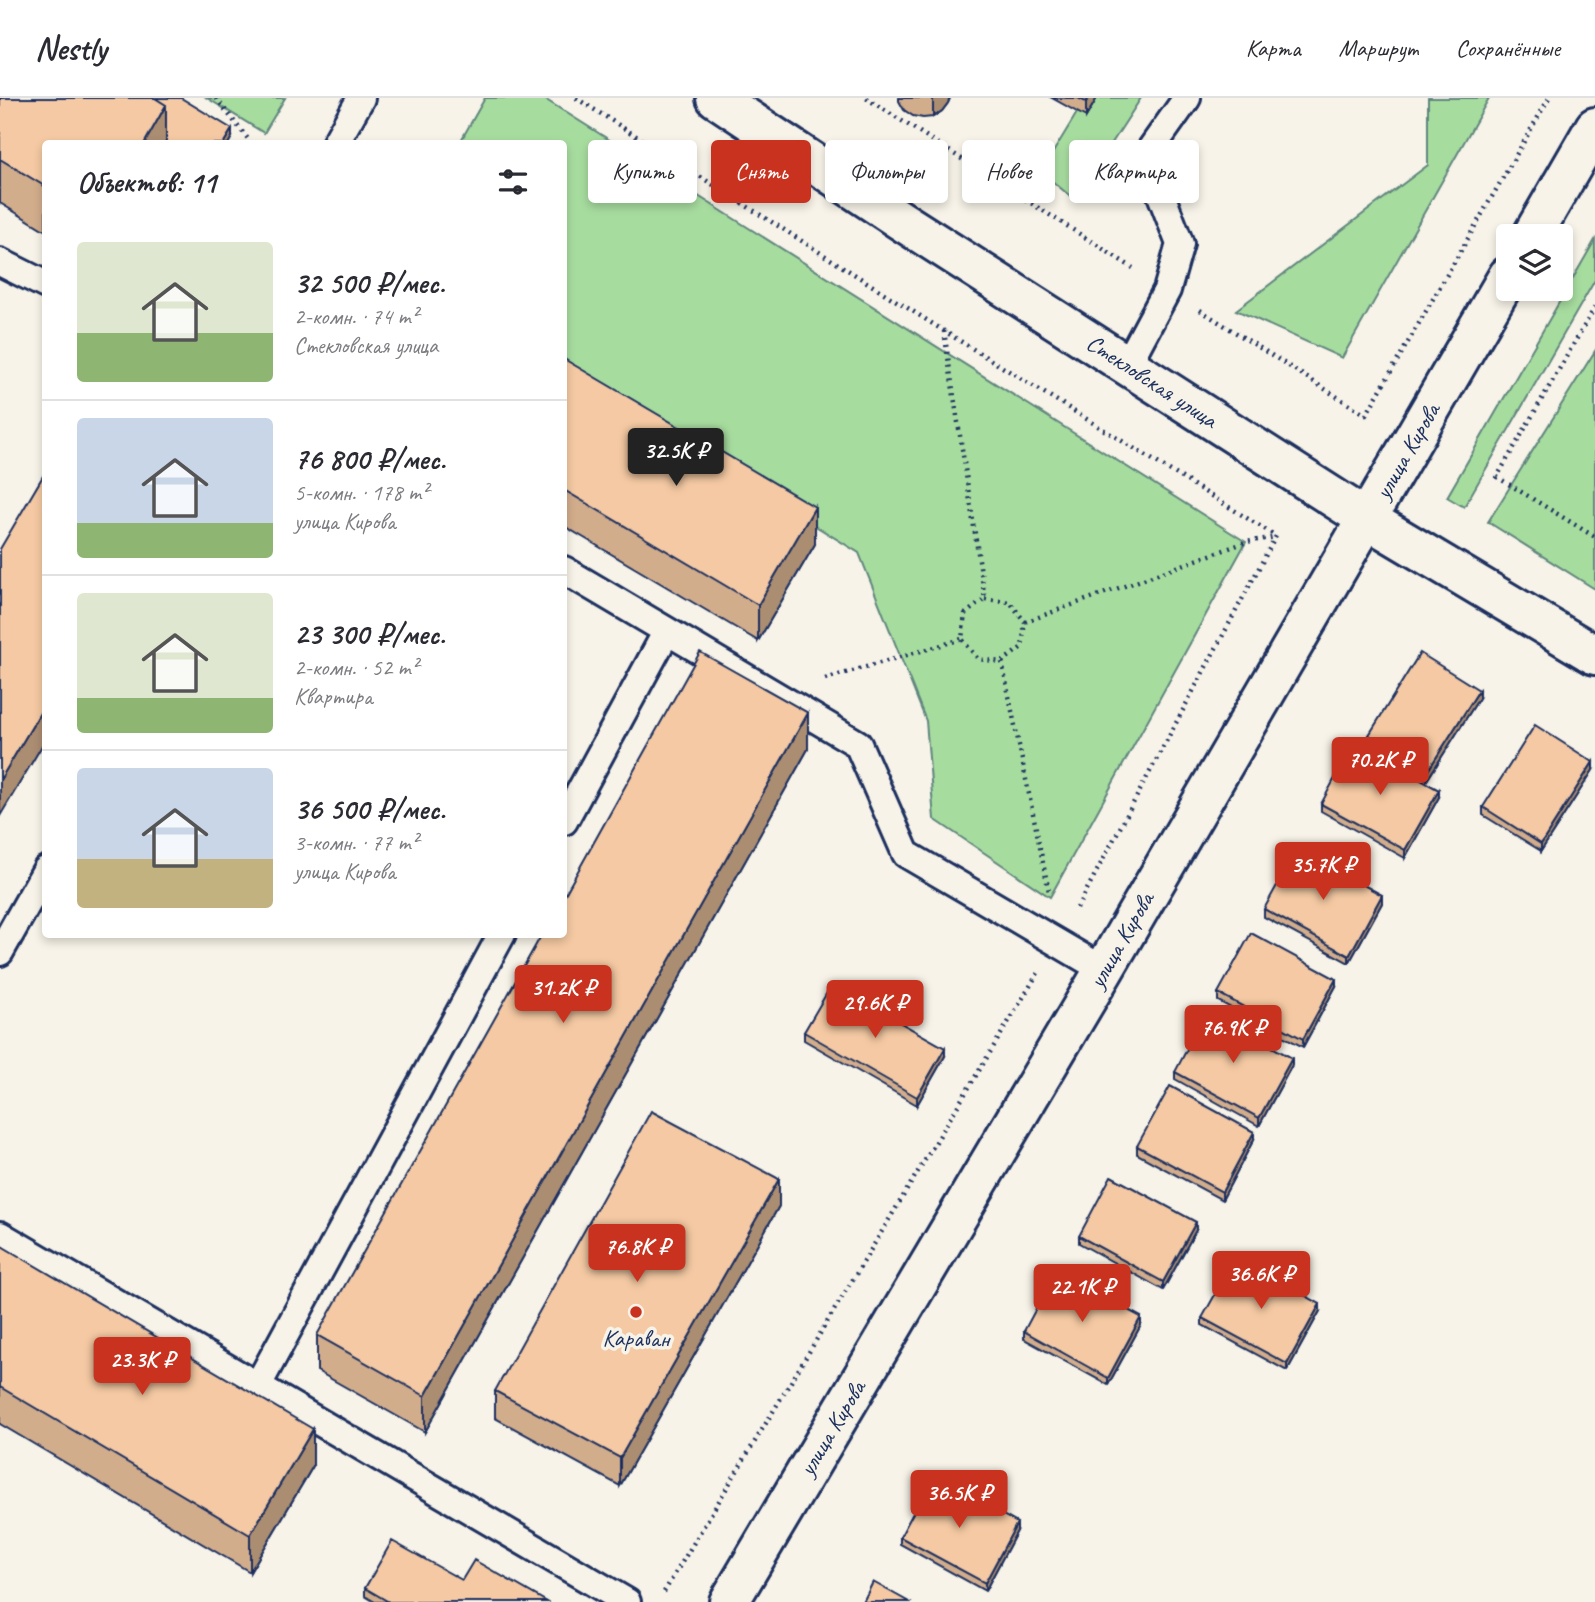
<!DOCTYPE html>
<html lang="ru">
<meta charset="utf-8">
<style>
body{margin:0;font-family:Caveat,sans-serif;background:#f7f7f7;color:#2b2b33;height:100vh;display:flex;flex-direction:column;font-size:26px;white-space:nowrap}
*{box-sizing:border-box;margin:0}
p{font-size:23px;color:#7c7c81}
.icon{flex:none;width:38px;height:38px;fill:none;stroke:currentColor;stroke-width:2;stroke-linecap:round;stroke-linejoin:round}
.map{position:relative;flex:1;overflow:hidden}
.side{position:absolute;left:42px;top:42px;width:525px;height:798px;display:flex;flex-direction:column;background:#fff;border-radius:7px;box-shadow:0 4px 10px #0003}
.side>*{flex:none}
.hud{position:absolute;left:588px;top:42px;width:665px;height:63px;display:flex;gap:14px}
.controls{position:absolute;left:1496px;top:126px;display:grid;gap:14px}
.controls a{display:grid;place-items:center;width:77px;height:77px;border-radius:7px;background:#fff;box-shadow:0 4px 10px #0003;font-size:35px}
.price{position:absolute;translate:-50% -60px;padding:0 16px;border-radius:7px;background:#c8321e;color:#fff;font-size:23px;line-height:46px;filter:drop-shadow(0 2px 4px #0008)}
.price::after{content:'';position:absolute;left:50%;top:42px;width:21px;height:16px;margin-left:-10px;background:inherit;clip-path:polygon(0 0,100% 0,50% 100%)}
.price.on{background:#222;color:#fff}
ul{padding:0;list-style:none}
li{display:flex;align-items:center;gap:21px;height:175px;padding:0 35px}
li+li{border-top:2px solid #e1e1e2}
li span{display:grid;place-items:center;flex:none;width:196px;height:140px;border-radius:7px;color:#555}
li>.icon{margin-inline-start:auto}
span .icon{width:84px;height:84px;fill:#fffc;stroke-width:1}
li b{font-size:30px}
h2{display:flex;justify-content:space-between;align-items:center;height:84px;padding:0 35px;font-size:30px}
.tag{padding:0 24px;border-radius:7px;background:#fff;box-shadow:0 4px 10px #0003;font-size:24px;line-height:63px}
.tag.on{background:#c8321e;color:#fff}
header{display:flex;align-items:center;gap:42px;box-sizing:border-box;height:98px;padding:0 35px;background:#fff;border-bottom:2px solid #e1e1e2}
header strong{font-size:33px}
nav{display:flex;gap:38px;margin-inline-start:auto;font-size:24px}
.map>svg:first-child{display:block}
</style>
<header>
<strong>Nestly</strong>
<nav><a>Карта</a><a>Маршрут</a><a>Сохранённые</a></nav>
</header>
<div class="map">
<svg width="1595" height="1504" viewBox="0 0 1595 1504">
<rect width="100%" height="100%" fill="#f7f3e8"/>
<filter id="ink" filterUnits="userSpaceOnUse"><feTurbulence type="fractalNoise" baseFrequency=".0143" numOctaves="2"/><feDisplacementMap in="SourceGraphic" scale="14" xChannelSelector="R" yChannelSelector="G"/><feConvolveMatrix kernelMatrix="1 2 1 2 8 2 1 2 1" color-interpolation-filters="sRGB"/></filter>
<g filter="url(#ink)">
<path fill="#a7dc9f" stroke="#61867e" stroke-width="2" d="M 207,0 L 285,0 L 264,35 Z
M 485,0 L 543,0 L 1246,444 L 1050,799 L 934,721 L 926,623 L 859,455 L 564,272 L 564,46 L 459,46 Z
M 1086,0 L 1141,0 L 1075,102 L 1041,74 Z
M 1428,0 L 1489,0 L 1342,260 L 1236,212 L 1428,67 Z
M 1595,142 L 1595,182 L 1464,409 L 1447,399 Z
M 1595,253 L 1595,491 L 1488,424 Z"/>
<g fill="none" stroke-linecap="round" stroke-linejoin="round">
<defs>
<path id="service" d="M 335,46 L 361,0
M 0,164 L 46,187
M 1127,267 L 1167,192 L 1180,146 L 1146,58 L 1187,0
M 564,472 L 858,646 L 906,756 L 1104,872
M 564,723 L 667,533
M 0,854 L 46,772
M 0,1137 L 627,1504
M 258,1287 L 502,836"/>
<path id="tertiary" d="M 716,0 L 900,122 L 1367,421 L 1595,557
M 1532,138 L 1595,29
M 729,1504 L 1104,872 L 1508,178"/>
</defs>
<use href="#service" stroke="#1b2f5e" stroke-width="32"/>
<use href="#tertiary" stroke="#1b2f5e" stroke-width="44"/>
<path stroke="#1b2f5e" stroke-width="4.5" stroke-dasharray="2 5" stroke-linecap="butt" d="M 216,0 L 252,46
M 576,0 L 944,233 L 1276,438 L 1075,814
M 866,0 L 1133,170
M 1595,209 L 1497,379 L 1595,439
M 1200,212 L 1366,317 L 1549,0
M 944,233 L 985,501
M 985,501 L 1010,504 L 1025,524 L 1022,549 L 1002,564 L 978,561 L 962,541 L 965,516 Z
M 1025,524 L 1246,444 L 1276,439
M 1002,564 L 1049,794
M 825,581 L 962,541
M 664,1494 L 1038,875"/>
<use href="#service" stroke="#f7f3e8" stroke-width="26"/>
<use href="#tertiary" stroke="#f7f3e8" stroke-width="38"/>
</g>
<path fill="#d2ad8c" stroke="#1b2f5e" stroke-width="2" d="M 0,0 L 232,39 L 228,46 L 46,46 L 46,133 L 0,105 Z
M 899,0 L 950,0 L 948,5 L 942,13 L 933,19 L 923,20 L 913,18 L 904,12 L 899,3 Z
M 1052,0 L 1097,0 L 1086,19 Z
M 564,261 L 815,446 L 758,543 L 564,428 Z
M 1479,600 L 1427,682 L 1369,645 L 1369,637 Z
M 808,651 L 425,1334 L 317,1273 L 317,1237 Z
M 1593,672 L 1541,753 L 1483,717 L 1483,709 Z
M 1439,699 L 1405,760 L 1321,713 L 1321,706 Z
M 1382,805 L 1349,865 L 1264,819 L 1264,811 Z
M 1336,888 L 1303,949 L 1218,903 L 1218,895 Z
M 804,934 L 945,958 L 917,1007 L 804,942 Z
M 1292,967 L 1259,1028 L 1175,981 L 1175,974 Z
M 1254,1041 L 1222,1102 L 1137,1056 L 1137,1048 Z
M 779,1108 L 620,1388 L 495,1320 L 495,1293 Z
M 1196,1132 L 1163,1192 L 1079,1145 L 1079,1138 Z
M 0,1147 L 313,1368 L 250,1474 L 0,1326 Z
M 1320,1213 L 1287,1273 L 1202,1227 L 1202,1220 Z
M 1141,1227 L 1108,1287 L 1024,1241 L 1024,1233 Z
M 1017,1433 L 985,1493 L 900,1446 L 900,1439 Z
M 462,1482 L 547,1504 L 375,1504 L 365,1498 L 365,1490 Z"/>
<path fill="#ab8d72" stroke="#1b2f5e" stroke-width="2" d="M 933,0 L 950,0 L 948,5 L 942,13 L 933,19 Z
M 1089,0 L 1097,0 L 1086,19 L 1086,4 Z
M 166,7 L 166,46 L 144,46 Z
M 232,31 L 232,39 L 228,46 L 223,46 Z
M 815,409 L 815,446 L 758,543 L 758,507 Z
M 1479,592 L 1479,600 L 1427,682 L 1427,674 Z
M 46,605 L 46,641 L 0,718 L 0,682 Z
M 808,615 L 808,651 L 425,1334 L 425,1298 Z
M 1593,664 L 1593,672 L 1541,753 L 1541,746 Z
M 1439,692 L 1439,699 L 1405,760 L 1405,752 Z
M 1382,797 L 1382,805 L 1349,865 L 1349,858 Z
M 1336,881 L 1336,888 L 1303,949 L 1303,941 Z
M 945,950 L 945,958 L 917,1007 L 917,999 Z
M 1292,960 L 1292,967 L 1259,1028 L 1259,1020 Z
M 1254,1034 L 1254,1041 L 1222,1102 L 1222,1094 Z
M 779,1081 L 779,1108 L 620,1388 L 620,1360 Z
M 1196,1124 L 1196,1132 L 1163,1192 L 1163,1184 Z
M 1320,1206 L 1320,1213 L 1287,1273 L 1287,1266 Z
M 1141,1219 L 1141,1227 L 1108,1287 L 1108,1280 Z
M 313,1331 L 313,1368 L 250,1474 L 250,1437 Z
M 1017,1425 L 1017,1433 L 985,1493 L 985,1485 Z"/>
<path fill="#f4c9a3" stroke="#1b2f5e" stroke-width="2" d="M 0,0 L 155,0 L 166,7 L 144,46 L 46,46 L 46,89 L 0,61 Z
M 155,0 L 181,0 L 232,31 L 223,46 L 165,46 L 166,43 L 166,7 Z
M 1078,0 L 1089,0 L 1086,4 Z
M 564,261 L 815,409 L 758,507 L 564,392 Z
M 46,373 L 46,605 L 0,682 L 0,451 Z
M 700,554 L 808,615 L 425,1298 L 317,1237 L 542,836 L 564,836 L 564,798 Z
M 1420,555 L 1479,592 L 1427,674 L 1369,637 Z
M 1535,627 L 1593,664 L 1541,746 L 1483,709 Z
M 1354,645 L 1439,692 L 1405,752 L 1321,706 Z
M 1297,751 L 1382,797 L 1349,858 L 1264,811 Z
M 1251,835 L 1336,881 L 1303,941 L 1218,895 Z
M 832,886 L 945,950 L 917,999 L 804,934 Z
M 1207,913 L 1292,960 L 1259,1020 L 1175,974 Z
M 1170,988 L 1254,1034 L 1222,1094 L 1137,1048 Z
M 651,1013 L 779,1081 L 620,1360 L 495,1293 Z
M 1111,1078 L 1196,1124 L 1163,1184 L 1079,1138 Z
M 0,1147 L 313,1331 L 250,1437 L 0,1289 Z
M 1236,1159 L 1320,1206 L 1287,1266 L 1202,1220 Z
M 1056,1173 L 1141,1219 L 1108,1280 L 1024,1233 Z
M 933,1378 L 1017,1425 L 985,1485 L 900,1439 Z
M 392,1443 L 462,1482 L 474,1462 L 547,1504 L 389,1504 L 365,1490 Z
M 873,1484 L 909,1504 L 863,1504 Z"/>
</g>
<circle fill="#c8321e" stroke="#f7f3e8" stroke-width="2.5" cx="636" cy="1214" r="7"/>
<g text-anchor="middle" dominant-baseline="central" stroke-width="7" stroke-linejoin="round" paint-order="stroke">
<g font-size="24" fill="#1b2f5e" stroke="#f7f3e8">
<text transform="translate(1152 283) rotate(33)">Стекловская улица</text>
<text transform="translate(1407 353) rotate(-60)">улица Кирова</text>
<text transform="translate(1121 842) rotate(-60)">улица Кирова</text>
<text transform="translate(832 1330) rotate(-59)">улица Кирова</text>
</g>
<g font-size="24" fill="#1b2f5e" stroke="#f7f3e8">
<text x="636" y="1240">Караван</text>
</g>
</g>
</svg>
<div class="controls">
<a><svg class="icon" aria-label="layers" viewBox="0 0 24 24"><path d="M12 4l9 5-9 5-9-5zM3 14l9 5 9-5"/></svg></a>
</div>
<b class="price on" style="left:676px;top:390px">32.5K ₽</b>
<b class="price" style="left:1380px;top:699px">70.2K ₽</b>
<b class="price" style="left:1323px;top:804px">35.7K ₽</b>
<b class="price" style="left:563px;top:927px">31.2K ₽</b>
<b class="price" style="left:875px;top:942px">29.6K ₽</b>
<b class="price" style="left:1233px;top:967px">76.9K ₽</b>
<b class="price" style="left:637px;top:1186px">76.8K ₽</b>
<b class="price" style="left:1261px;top:1213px">36.6K ₽</b>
<b class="price" style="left:1082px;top:1226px">22.1K ₽</b>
<b class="price" style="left:142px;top:1299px">23.3K ₽</b>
<b class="price" style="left:959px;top:1432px">36.5K ₽</b>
<div class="hud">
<a class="tag">Купить</a>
<a class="tag on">Снять</a>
<a class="tag">Фильтры</a>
<a class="tag">Новое</a>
<a class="tag">Квартира</a>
</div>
<section class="side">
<h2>Объектов: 11<svg class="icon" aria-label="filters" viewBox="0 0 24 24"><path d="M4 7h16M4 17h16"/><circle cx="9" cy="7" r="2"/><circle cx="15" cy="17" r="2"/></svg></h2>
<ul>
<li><span style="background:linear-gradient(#dfe7d0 65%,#8fb573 0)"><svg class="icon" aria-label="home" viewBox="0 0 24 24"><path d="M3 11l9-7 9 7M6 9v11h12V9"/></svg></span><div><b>32 500 ₽/мес.</b><p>2-комн. · 74 m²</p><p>Стекловская улица</p></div></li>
<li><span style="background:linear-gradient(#c9d6e8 75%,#8fb573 0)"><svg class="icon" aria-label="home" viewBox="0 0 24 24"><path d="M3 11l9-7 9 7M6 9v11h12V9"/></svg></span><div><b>76 800 ₽/мес.</b><p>5-комн. · 178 m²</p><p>улица Кирова</p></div></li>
<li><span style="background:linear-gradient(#dfe7d0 75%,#8fb573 0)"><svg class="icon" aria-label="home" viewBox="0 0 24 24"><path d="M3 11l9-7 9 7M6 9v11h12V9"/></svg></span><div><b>23 300 ₽/мес.</b><p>2-комн. · 52 m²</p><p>Квартира</p></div></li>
<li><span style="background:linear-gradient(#c9d6e8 65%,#c2b280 0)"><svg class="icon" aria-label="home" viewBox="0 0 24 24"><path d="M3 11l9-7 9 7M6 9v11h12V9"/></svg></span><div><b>36 500 ₽/мес.</b><p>3-комн. · 77 m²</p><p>улица Кирова</p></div></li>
</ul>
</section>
</div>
